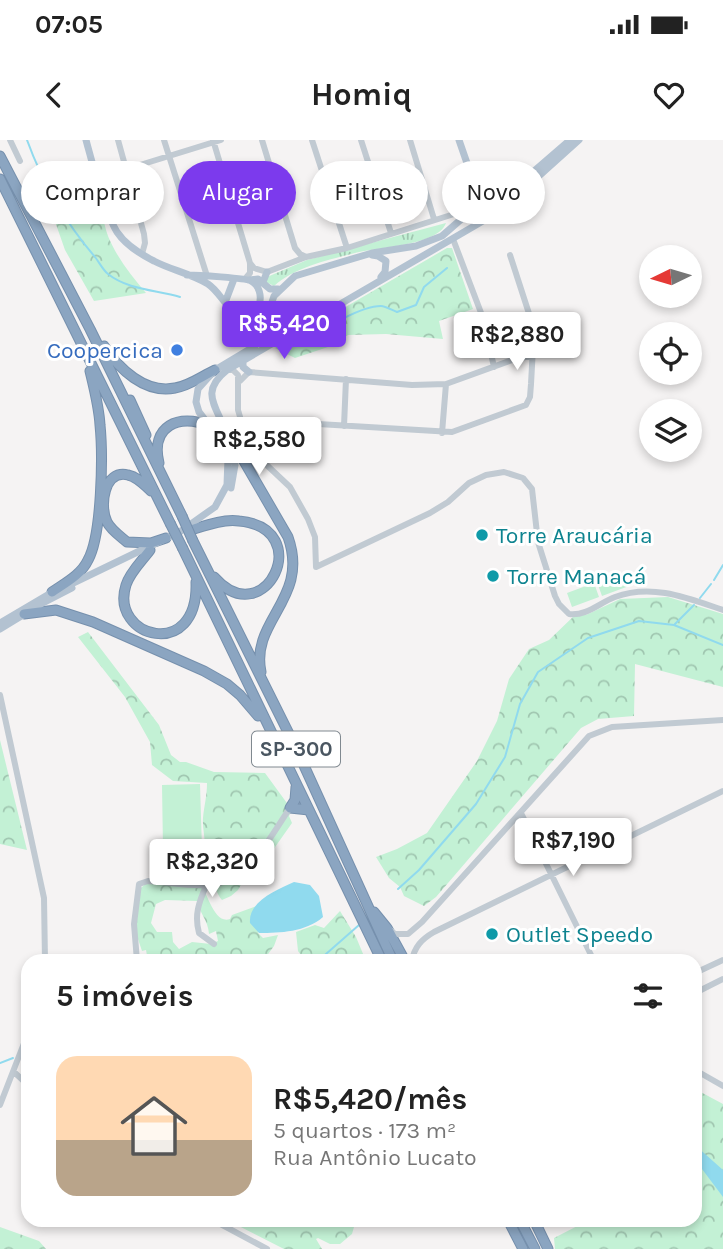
<!DOCTYPE html>
<html lang="pt">
<meta charset="utf-8">
<style>
body{margin:0;font-family:Karla,sans-serif;background:#f2f2f2;color:#222;height:100vh;display:flex;flex-direction:column;font-size:26px;white-space:nowrap}
*{box-sizing:border-box;margin:0}
p{font-size:23px;color:#767676}
.icon{flex:none;width:38px;height:38px;fill:none;stroke:currentColor;stroke-width:2;stroke-linecap:round;stroke-linejoin:round}
.map{position:relative;flex:1;overflow:hidden}
.details{position:absolute;left:21px;top:814px;width:681px;height:273px;display:flex;flex-direction:column;background:#fff;border-radius:21px;box-shadow:0 4px 10px #0003}
.details>*{flex:none}
.top-card{position:absolute;left:21px;top:21px;width:682px;height:63px;display:flex;gap:14px}
.needle{width:46px;rotate:265deg}
.buttons{position:absolute;left:639px;top:105px;display:grid;gap:14px}
.buttons a{display:grid;place-items:center;width:63px;height:63px;border-radius:50%;background:#fff;box-shadow:0 4px 10px #0003;font-size:35px}
.price{position:absolute;translate:-50% -60px;padding:0 16px;border-radius:7px;background:#fff;color:#222;font-size:23px;line-height:46px;filter:drop-shadow(0 2px 4px #0008)}
.price::after{content:'';position:absolute;left:50%;top:42px;width:21px;height:16px;margin-left:-10px;background:inherit;clip-path:polygon(0 0,100% 0,50% 100%)}
.price.current{background:#7c3aed;color:#fff}
ul{padding:0;list-style:none}
li{display:flex;align-items:center;gap:21px;height:175px;padding:0 35px}
li+li{border-top:2px solid #e0e0e0}
li span{display:grid;place-items:center;flex:none;width:196px;height:140px;border-radius:21px;color:#555}
li>.icon{margin-inline-start:auto}
span .icon{width:84px;height:84px;fill:#fffc;stroke-width:1}
li b{font-size:30px}
h2{display:flex;justify-content:space-between;align-items:center;height:84px;padding:0 35px;font-size:30px}
.tag{padding:0 24px;border-radius:32px;background:#fff;box-shadow:0 4px 10px #0003;font-size:24px;line-height:63px}
.tag.current{background:#7c3aed;color:#fff}
.status{display:flex;justify-content:space-between;align-items:center;height:49px;padding:0 35px;background:#fff;direction:ltr}
.status svg{height:19px;fill:currentColor}
header{display:flex;justify-content:space-between;align-items:center;height:91px;padding:0 35px;background:#fff;font-size:32px;font-weight:700}
.map>svg:first-child{display:block}
</style>
<div class="status"><b>07:05</b><svg viewBox="0 0 49 12"><path d="M0 12V9h3v3zM5 12V6h3v6zM10 12V3h3v9zM15 12V0h3v12zM26 1h20v11H26zM47 4h2v5h-2z"/></svg></div>
<header><svg class="icon" aria-label="back" viewBox="0 0 24 24"><path d="M15 5l-7 7 7 7"/></svg>Homiq<svg class="icon" aria-label="heart" viewBox="0 0 24 24"><path d="M12 20l-8-8c-3-5 5-10 8-4 3-6 11-1 8 4z"/></svg></header>
<div class="map">
<svg width="723" height="1109" viewBox="0 0 723 1109">
<defs>
<pattern id="forest-crowns" width="20" height="18" patternUnits="userSpaceOnUse" patternTransform="scale(1.75)"><rect width="20" height="18" fill="#c3f1d5"/><path d="M2 6a3 3 0 1 1 6 0M12 15a3 3 0 1 1 6 0" fill="none" stroke="#a0c6b0"/></pattern>
<pattern id="park-tufts" width="24" height="20" patternUnits="userSpaceOnUse" patternTransform="scale(1.75)"><rect width="24" height="20" fill="#c3f1d5"/><path d="M3 7l-1-3M5 7V3M7 7l1-3M15 17l-1-3M17 17v-4M19 17l1-3" fill="none" stroke="#a0c6b0"/></pattern>
</defs>
<rect width="100%" height="100%" fill="#f5f3f3"/>
<path fill="url(#forest-crowns)" fill-rule="evenodd" d="M 33,28 C 42,35 59,56 68,57 C 75,58 83,54 91,55 C 102,65 103,82 108,96 C 117,118 131,135 146,153 L 94,161 L 65,110 L 51,70 Z
M 447,108 L 452,108 L 473,169 L 439,181 L 443,199 L 386,194 L 348,195 L 331,206 L 295,218 L 275,208 Z
M 668,457 L 723,474 L 723,547 L 635,524 L 634,576 L 598,579 L 581,588 L 436,757 L 424,766 L 404,756 L 400,747 L 389,738 L 376,717 L 397,709 L 427,693 L 477,621 L 497,581 L 509,539 L 529,509 L 549,500 L 575,475 L 586,475 L 620,459 Z
M 88,492 L 159,585 L 171,615 L 180,622 L 186,622 L 214,632 L 265,633 L 292,670 L 289,676 L 292,683 L 261,727 L 243,741 L 238,750 L 231,756 L 222,760 C 216,754 215,742 208,736 C 195,726 183,738 172,719 L 173,718 L 196,718 L 203,713 C 207,700 202,691 203,678 C 204,666 207,657 207,643 L 173,641 L 152,625 L 150,602 L 125,557 L 78,497 Z
M 0,600 L 27,710 L 0,704 Z
M 161,738 L 198,739 C 207,751 214,785 230,779 L 232,775 L 257,766 L 260,776 L 258,793 L 263,798 L 278,795 L 274,806 L 263,821 L 148,821 L 146,810 L 142,811 L 134,787 L 140,749 L 146,743 ZM 165,760 L 197,761 C 200,774 208,780 209,794 L 216,791 L 218,801 L 211,804 L 192,802 L 179,809 L 173,802 L 172,792 L 157,792 L 151,783 L 156,764 Z
M 340,771 L 356,797 L 366,821 L 303,821 L 303,818 L 298,811 L 296,792 L 315,785 L 324,788 Z
M 695,949 L 723,964 L 723,1109 L 555,1109 L 554,1098 L 589,1080 L 695,1080 Z
M 227,1080 L 356,1080 L 352,1094 L 340,1104 L 330,1104 L 318,1098 L 316,1099 L 322,1109 L 284,1109 Z
M 0,1087 L 39,1101 L 46,1109 L 0,1109 Z"/>
<path fill="url(#park-tufts)" d="M 446,83 C 438,106 376,107 355,113 C 328,120 295,127 274,146 L 266,142 L 267,137 L 307,120 Z"/>
<path fill="#c3f1d5" d="M 624,432 L 629,446 L 602,456 L 597,442 Z
M 594,443 L 599,457 L 572,467 L 567,453 Z
M 200,644 L 202,709 L 163,709 L 162,645 Z"/>
<path fill="#90daee" d="M 294,742 L 310,745 L 319,756 L 323,777 C 306,792 280,793 259,793 L 250,783 C 248,761 277,750 294,742 Z
M 695,1005 L 723,1030 L 723,1057 L 702,1029 L 695,1035 Z"/>
<g fill="none" stroke-linecap="round" stroke-linejoin="round">
<path stroke="#90daee" stroke-width="2" d="M 27,0 C 43,44 64,81 95,117 C 99,122 103,130 108,134 C 128,150 157,150 180,157
M 306,201 C 323,190 359,166 381,166 C 385,166 392,170 397,172 L 416,165 L 424,147 L 447,128
M 714,440 L 723,425
M 700,458 L 711,444
M 675,484 L 694,465
M 398,749 L 419,730 L 476,664 L 505,617 L 520,564 L 538,532 L 588,498 L 639,481 L 674,485 L 723,505
M 318,821 L 359,785
M 24,913 L 28,911
M 0,923 L 13,918"/>
<defs>
<path id="highway" d="M 0,16 L 90,189 L 182,376
M 0,39 L 170,383
M 104,206 C 119,229 145,254 175,248 C 189,246 202,236 215,230
M 130,260 L 146,295
M 223,285 L 288,397 C 310,459 250,480 261,532
M 159,323 C 150,286 179,273 209,286
M 151,351 C 144,345 138,337 128,335 C 104,329 99,366 107,382 C 111,390 120,396 127,402 L 151,403 L 166,398
M 191,390 C 207,385 223,379 239,381 C 317,388 265,495 214,437
M 193,401 L 296,608 L 393,821
M 183,409 L 382,821
M 150,410 C 142,421 130,432 126,445 C 109,498 199,522 196,442
M 52,452 C 65,443 81,435 88,420 C 102,395 103,315 100,285 C 99,267 94,248 90,231
M 24,474 L 56,470 L 93,482 L 204,531 L 227,544 L 240,555 L 258,576
M 296,647 L 295,660 L 290,668 L 309,670
M 374,772 L 387,788 L 405,821
M 508,1080 L 523,1109
M 520,1080 L 535,1109
M 534,1080 L 548,1109"/>
</defs>
<use href="#highway" stroke="#7690ad" stroke-width="11"/>
<path stroke="#c1cad2" stroke-width="6" d="M 10,0 L 20,21
M 118,0 L 144,94 L 145,103 L 142,114
M 164,0 L 207,136
M 213,0 L 250,123 L 250,133 L 245,139
M 262,0 L 295,108 L 300,114 L 306,117
M 312,0 L 347,108
M 361,0 L 391,93
M 410,0 L 434,79
M 127,29 L 221,0
M 453,99 L 483,178 L 494,227
M 250,123 L 254,128 L 267,132 L 306,117 L 347,108 L 473,68
M 227,230 L 233,230 L 238,235 L 238,270 L 243,287 L 255,314 L 290,347 L 308,379 L 315,397 L 316,427 L 430,373 L 448,362 L 469,343 L 486,335 L 504,332 L 523,338 L 532,349 L 538,402 L 555,456 L 559,464 L 569,474 C 587,476 599,463 615,457 C 652,443 688,458 723,470
M 240,241 L 249,232 L 412,245 L 446,244 L 512,220 L 534,215
M 268,281 L 452,292 L 526,265 L 530,257 L 531,244 L 534,189 L 510,115
M 344,286 L 346,239
M 442,293 L 446,244
M 0,555 L 44,758 L 45,821
M 521,673 L 594,821
M 206,746 C 199,762 194,775 199,793 L 214,804
M 389,789 L 395,794 L 408,794 L 422,782 L 589,596 L 612,587 L 723,580
M 137,821 L 134,784 L 139,744 L 148,741 C 168,742 190,747 209,745 C 250,741 269,698 290,668
M 412,821 C 414,807 422,799 434,792 L 723,651
M 695,833 L 723,820
M 695,853 L 723,839
M 695,930 L 723,946
M 14,932 L 28,945
M 0,965 L 28,893
M 213,1080 L 267,1109"/>
<path stroke="#b3c2d1" stroke-width="7" d="M 86,0 C 92,22 105,74 117,92 C 125,104 140,114 154,121 C 171,130 192,134 208,144 C 220,152 226,169 239,174 C 260,183 268,150 251,141 C 247,138 196,135 187,135
M 459,0 L 486,78
M 372,115 L 378,116 L 386,121 L 385,132 L 381,137
M 249,140 L 258,139 L 270,149 L 278,149
M 263,142 L 267,132
M 226,160 L 234,139
M 254,173 C 267,179 267,192 280,199
M 243,219 L 243,227 L 249,232
M 224,287 C 213,262 202,250 227,230 L 500,71 L 579,0
M 230,302 L 235,325 L 231,348
M 67,446 L 181,391 L 215,367 L 227,345 L 228,319 L 222,302 L 199,272 L 196,262 L 198,249 L 215,230 L 255,206 L 260,198 L 274,156 L 295,136 L 372,113 L 416,106 L 442,96 L 474,68 L 481,65 L 490,67 L 495,65 L 570,0
M 0,483 L 56,450
M 0,489 L 41,464 L 72,448"/>
<use href="#highway" stroke="#8ba5c1" stroke-width="9"/>
<defs>
<path id="highway-bridge" d="M 182,376 L 193,401
M 170,383 L 183,409"/>
</defs>
<use href="#highway-bridge" stroke="#7690ad" stroke-width="11" stroke-linecap="butt"/>
<use href="#highway-bridge" stroke="#8ba5c1" stroke-width="9"/>
</g>
<circle fill="#3f7fe0" stroke="#fff" stroke-width="2.5" cx="177" cy="210" r="7"/>
<g fill="#0f9aa8" stroke="#fff" stroke-width="2.5">
<circle cx="482" cy="395" r="7"/>
<circle cx="493" cy="436" r="7"/>
<circle cx="492" cy="794" r="7"/>
</g>
<g text-anchor="middle" dominant-baseline="central" stroke-width="6" stroke-linejoin="round" paint-order="stroke">
<rect fill="#fff" stroke="#808990" stroke-width="2" x="252" y="591.5" width="88" height="35" rx="5"/>
<g font-size="21" font-weight="bold" fill="#4a5661">
<text x="296" y="609">SP-300</text>
</g>
<g font-size="23" fill="#366cbe" stroke="#fff" text-anchor="end">
<text x="163" y="210">Coopercica</text>
</g>
<g font-size="23" fill="#0d838f" stroke="#fff" text-anchor="start">
<text x="496" y="395">Torre Araucária</text>
<text x="507" y="436">Torre Manacá</text>
<text x="506" y="794">Outlet Speedo</text>
</g>
</g>
</svg>
<div class="buttons">
<a><svg class="needle" viewBox="-14 -14 28 28"><path d="M0-13l5 13h-10z" fill="#e53935"/><path d="M0 13l5-13h-10z" fill="#767676"/></svg></a>
<a><svg class="icon" aria-label="locate" viewBox="0 0 24 24"><circle cx="12" cy="12" r="6"/><path d="M12 2v4M12 18v4M2 12h4M18 12h4"/></svg></a>
<a><svg class="icon" aria-label="layers" viewBox="0 0 24 24"><path d="M12 4l9 5-9 5-9-5zM3 14l9 5 9-5"/></svg></a>
</div>
<b class="price current" style="left:284px;top:221px">R$5,420</b>
<b class="price" style="left:517px;top:232px">R$2,880</b>
<b class="price" style="left:259px;top:337px">R$2,580</b>
<b class="price" style="left:573px;top:738px">R$7,190</b>
<b class="price" style="left:212px;top:759px">R$2,320</b>
<div class="top-card">
<a class="tag">Comprar</a>
<a class="tag current">Alugar</a>
<a class="tag">Filtros</a>
<a class="tag">Novo</a>
</div>
<section class="details">
<h2>5 imóveis<svg class="icon" aria-label="filters" viewBox="0 0 24 24"><path d="M4 7h16M4 17h16"/><circle cx="9" cy="7" r="2"/><circle cx="15" cy="17" r="2"/></svg></h2>
<ul>
<li><span style="background:linear-gradient(#ffd9b3 60%,#b9a48a 0)"><svg class="icon" aria-label="home" viewBox="0 0 24 24"><path d="M3 11l9-7 9 7M6 9v11h12V9"/></svg></span><div><b>R$5,420/mês</b><p>5 quartos · 173 m²</p><p>Rua Antônio Lucato</p></div></li>
</ul>
</section>
</div>
